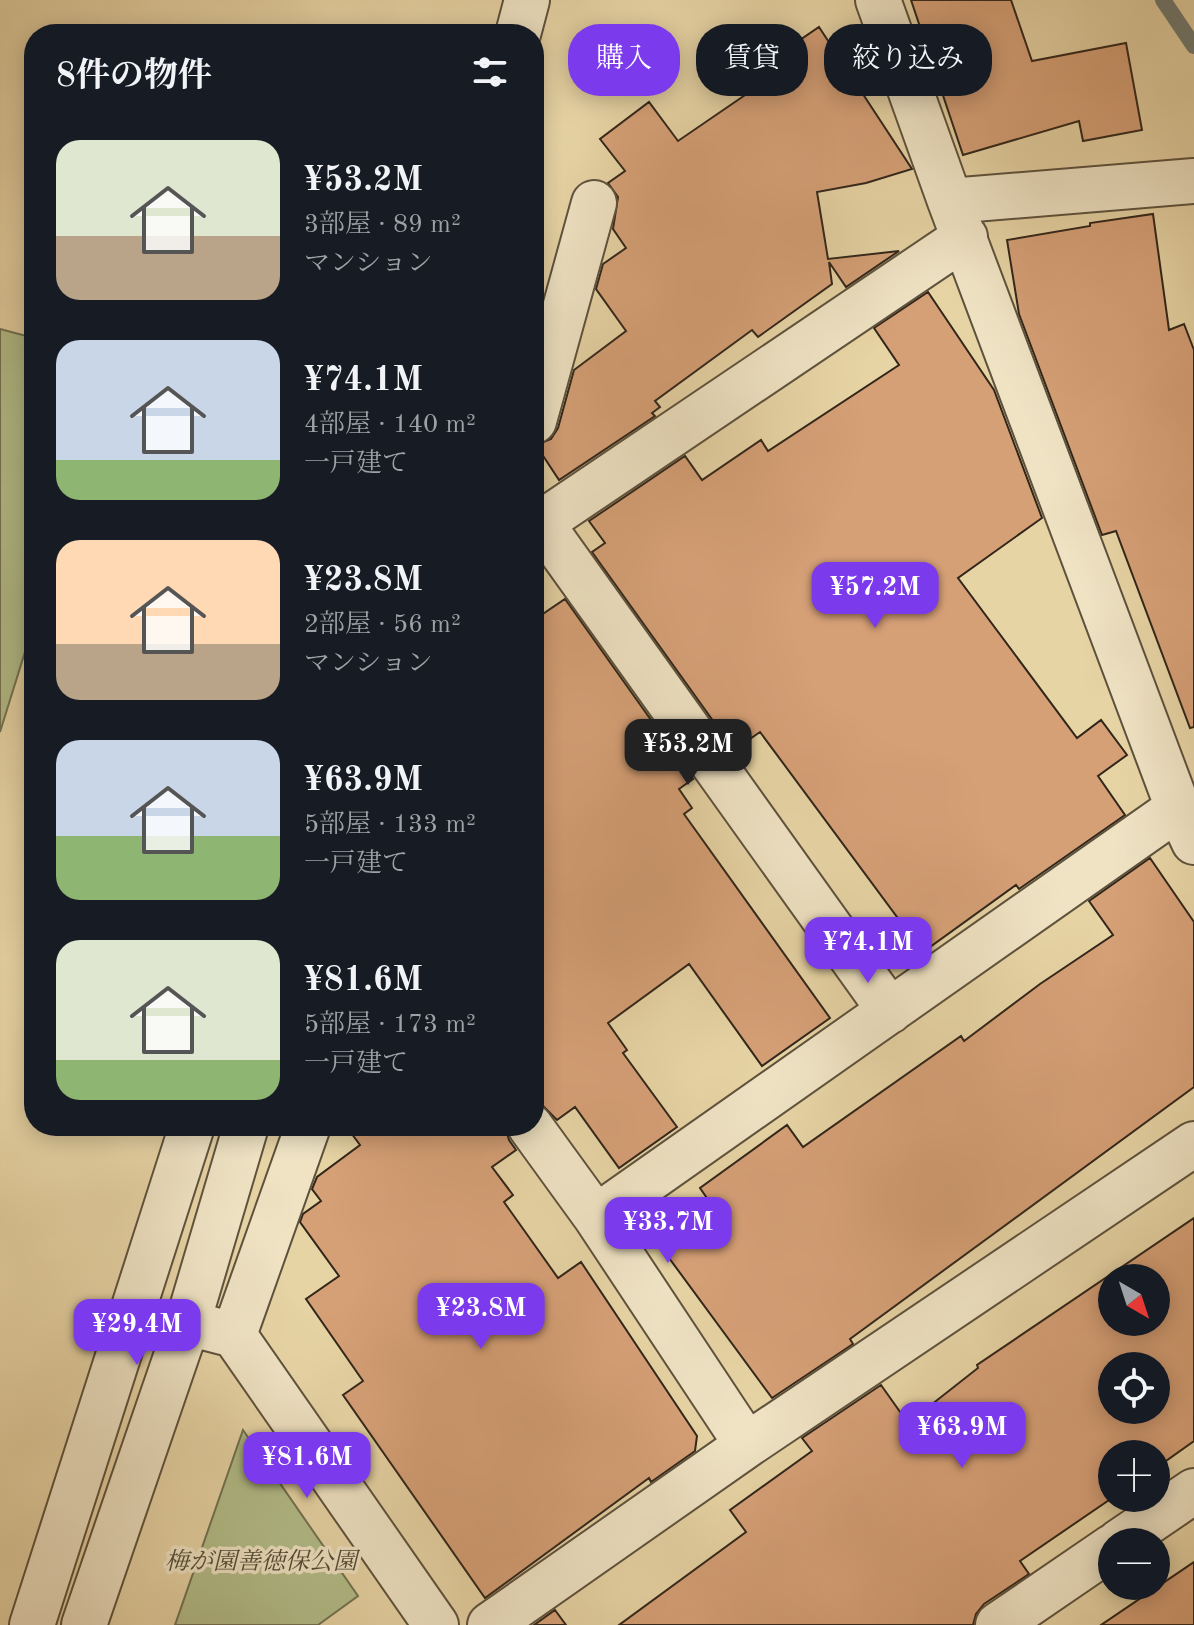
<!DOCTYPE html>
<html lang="ja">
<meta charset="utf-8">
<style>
body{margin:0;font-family:"Old Standard TT","Noto Serif JP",serif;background:#20242c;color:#f1f3f6;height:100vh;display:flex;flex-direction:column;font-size:30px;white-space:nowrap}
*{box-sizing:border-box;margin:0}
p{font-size:26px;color:#9ea1a6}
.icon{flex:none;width:44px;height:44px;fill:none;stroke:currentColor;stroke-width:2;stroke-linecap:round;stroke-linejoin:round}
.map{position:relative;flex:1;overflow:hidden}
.sheet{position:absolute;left:24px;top:24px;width:520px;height:1112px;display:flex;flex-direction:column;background:#171b24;border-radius:32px;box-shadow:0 4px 20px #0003}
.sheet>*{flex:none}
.hud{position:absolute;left:568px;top:24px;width:506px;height:72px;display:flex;gap:16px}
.needle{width:52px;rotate:141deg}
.controls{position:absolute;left:1098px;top:1264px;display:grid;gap:16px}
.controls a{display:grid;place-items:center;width:72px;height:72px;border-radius:50%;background:#171b24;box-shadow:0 4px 20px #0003;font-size:40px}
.price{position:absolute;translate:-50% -68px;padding:0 18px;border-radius:16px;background:#7c3aed;color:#fff;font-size:26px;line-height:52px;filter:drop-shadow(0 2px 4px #0008)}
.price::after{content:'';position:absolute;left:50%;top:48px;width:24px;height:18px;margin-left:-12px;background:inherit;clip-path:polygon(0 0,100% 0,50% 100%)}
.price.active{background:#222;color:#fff}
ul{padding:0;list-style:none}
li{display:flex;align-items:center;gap:24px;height:200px;padding:0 32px}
li span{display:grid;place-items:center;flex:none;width:224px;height:160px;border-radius:24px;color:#555}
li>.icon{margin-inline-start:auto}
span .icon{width:96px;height:96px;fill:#fffc;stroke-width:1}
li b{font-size:34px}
h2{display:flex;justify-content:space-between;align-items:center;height:96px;padding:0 32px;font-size:34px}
.pill{padding:0 28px;border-radius:32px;background:#171b24;box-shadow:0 4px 20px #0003;font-size:28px;line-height:72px}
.pill.active{background:#7c3aed;color:#fff}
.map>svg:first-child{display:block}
</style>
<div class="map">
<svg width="1194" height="1625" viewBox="0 0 1194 1625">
<rect width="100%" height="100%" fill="#e7d4a5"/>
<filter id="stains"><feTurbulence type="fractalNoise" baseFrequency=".0025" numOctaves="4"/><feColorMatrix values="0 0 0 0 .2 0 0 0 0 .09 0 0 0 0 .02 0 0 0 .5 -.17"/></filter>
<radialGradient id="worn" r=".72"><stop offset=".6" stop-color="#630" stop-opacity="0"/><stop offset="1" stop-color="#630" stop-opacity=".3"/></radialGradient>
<path fill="#b2bd89" stroke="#727252" stroke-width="2" d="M 0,329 L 34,338 L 34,623 L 0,732 Z
M 243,1430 L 358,1596 L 318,1625 L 175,1625 Z"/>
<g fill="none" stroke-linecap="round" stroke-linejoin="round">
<path stroke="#717c75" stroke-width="16" d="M 1163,0 L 1194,46"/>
</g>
<path fill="#d6a077" stroke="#31261a" stroke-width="2" fill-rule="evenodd" d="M 911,0 L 1011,0 L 1032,61 L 1126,43 L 1142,130 L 1083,141 L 1079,121 L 963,155 Z
M 819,27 L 912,169 L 866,183 L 817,192 L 828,259 L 899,251 L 846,287 L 829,262 L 832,284 L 758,337 L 752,330 L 655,401 L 660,407 L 652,413 L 655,416 L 559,480 L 536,445 L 551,439 L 558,428 L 574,370 L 626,331 L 596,289 L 603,264 L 626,248 L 613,229 L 618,197 L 608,183 L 625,171 L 600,139 L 649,102 L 678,141 L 748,93 L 740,81 Z
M 1153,214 L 1169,330 L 1184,324 L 1194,350 L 1194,727 L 1190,728 L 1116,531 L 1102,535 L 1019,314 L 1007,240 L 1090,226 L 1090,223 Z
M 928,292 L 994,390 L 1042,518 L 958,578 L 1077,738 L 1101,720 L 1127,755 L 1098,776 L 1125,815 L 1019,889 L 1016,885 L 923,952 L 760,732 L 734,750 L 592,552 L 605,543 L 589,521 L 685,456 L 702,480 L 761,440 L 768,451 L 899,365 L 874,328 Z
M 565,599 L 693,779 L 679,789 L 692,808 L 684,814 L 830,1018 L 762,1066 L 689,964 L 608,1023 L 627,1050 L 623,1053 L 677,1127 L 619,1168 L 575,1107 L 557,1120 L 541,1104 L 534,1102 L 534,620 Z
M 1150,858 L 1194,922 L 1194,1087 L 850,1339 L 853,1344 L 772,1398 L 658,1243 L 711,1204 L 700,1188 L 787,1125 L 803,1147 L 961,1036 L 964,1041 L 1040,984 L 1113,935 L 1089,901 Z
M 346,1126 L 505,1126 L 509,1140 L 516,1150 L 492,1167 L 513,1195 L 504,1202 L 558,1278 L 581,1262 L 697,1436 L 695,1451 L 651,1482 L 649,1478 L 485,1598 L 343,1395 L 363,1381 L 306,1299 L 339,1276 L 300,1222 L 303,1214 L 321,1201 L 312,1189 L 317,1177 L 360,1145 Z
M 1194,1218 L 1194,1441 L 1156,1468 L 1156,1454 L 1112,1454 L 1112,1498 L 1020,1561 L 1029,1574 L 984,1604 L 976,1614 L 973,1625 L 619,1625 L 746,1532 L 730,1510 L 812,1451 L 802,1438 L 881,1385 L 908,1423 L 978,1368 L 977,1365 ZM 1112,1278 L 1156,1278 L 1156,1322 L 1112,1322 ZM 1112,1366 L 1156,1366 L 1156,1410 L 1112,1410 Z
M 1194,1562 L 1194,1625 L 1101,1625 Z
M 555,1610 L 566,1625 L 534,1625 Z"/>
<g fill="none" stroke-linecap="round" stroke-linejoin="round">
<defs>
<path id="minor" d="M 878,0 L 950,201 L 1178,808 L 1194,842
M 518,34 L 527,0
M 950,201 L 1194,181
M 534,421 L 594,203
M 534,523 L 541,523 L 965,237
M 541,523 L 890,1011
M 530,1126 L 596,1217 L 747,1445
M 596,1217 L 1178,808
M 207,1328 L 234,1335 L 308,1126
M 234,1335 L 436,1625
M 1119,1542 L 1194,1491
M 32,1625 L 192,1126
M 84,1625 L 188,1322 L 246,1126
M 490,1625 L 747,1445 L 1194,1144
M 998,1625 L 1112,1547"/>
</defs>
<use href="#minor" stroke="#5e523d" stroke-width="48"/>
<use href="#minor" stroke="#efe3c4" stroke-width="44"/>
</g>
<g text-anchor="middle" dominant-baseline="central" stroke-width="7" stroke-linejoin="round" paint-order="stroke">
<g font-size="24" font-style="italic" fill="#514c36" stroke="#efe3c4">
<text x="261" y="1563">梅が園善徳保公園</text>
</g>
</g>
<rect width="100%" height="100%" filter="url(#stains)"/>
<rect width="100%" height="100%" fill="url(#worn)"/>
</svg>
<div class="controls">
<a><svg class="needle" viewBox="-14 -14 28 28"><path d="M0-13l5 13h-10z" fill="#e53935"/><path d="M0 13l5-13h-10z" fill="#9ea1a6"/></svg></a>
<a><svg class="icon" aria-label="locate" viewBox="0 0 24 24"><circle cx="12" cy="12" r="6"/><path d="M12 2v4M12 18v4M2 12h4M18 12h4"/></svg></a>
<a>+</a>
<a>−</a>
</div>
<b class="price" style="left:875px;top:630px">¥57.2M</b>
<b class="price active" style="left:688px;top:787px">¥53.2M</b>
<b class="price" style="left:868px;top:985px">¥74.1M</b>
<b class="price" style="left:668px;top:1265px">¥33.7M</b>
<b class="price" style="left:481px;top:1351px">¥23.8M</b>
<b class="price" style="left:137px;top:1367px">¥29.4M</b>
<b class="price" style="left:962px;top:1470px">¥63.9M</b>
<b class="price" style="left:307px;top:1500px">¥81.6M</b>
<div class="hud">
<a class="pill active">購入</a>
<a class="pill">賃貸</a>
<a class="pill">絞り込み</a>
</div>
<section class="sheet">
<h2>8件の物件<svg class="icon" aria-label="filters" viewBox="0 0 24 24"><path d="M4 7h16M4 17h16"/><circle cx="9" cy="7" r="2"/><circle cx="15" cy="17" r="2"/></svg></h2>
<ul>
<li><span style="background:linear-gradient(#dfe7d0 60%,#b9a48a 0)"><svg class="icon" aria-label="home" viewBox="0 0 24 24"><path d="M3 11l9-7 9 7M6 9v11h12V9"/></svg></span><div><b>¥53.2M</b><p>3部屋 · 89 m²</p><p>マンション</p></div></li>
<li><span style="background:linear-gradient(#c9d6e8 75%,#8fb573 0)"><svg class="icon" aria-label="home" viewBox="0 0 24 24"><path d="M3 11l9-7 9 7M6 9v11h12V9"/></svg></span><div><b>¥74.1M</b><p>4部屋 · 140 m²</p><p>一戸建て</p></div></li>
<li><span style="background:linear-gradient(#ffd9b3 65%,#b9a48a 0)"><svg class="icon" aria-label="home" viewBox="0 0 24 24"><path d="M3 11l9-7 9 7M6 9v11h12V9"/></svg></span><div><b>¥23.8M</b><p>2部屋 · 56 m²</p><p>マンション</p></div></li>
<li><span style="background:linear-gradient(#c9d6e8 60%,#8fb573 0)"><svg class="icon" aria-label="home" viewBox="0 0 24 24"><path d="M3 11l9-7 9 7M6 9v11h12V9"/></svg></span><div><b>¥63.9M</b><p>5部屋 · 133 m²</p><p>一戸建て</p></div></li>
<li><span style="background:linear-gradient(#dfe7d0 75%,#8fb573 0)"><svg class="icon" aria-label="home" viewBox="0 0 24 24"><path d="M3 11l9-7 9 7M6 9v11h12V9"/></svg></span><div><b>¥81.6M</b><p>5部屋 · 173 m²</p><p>一戸建て</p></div></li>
</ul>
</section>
</div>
